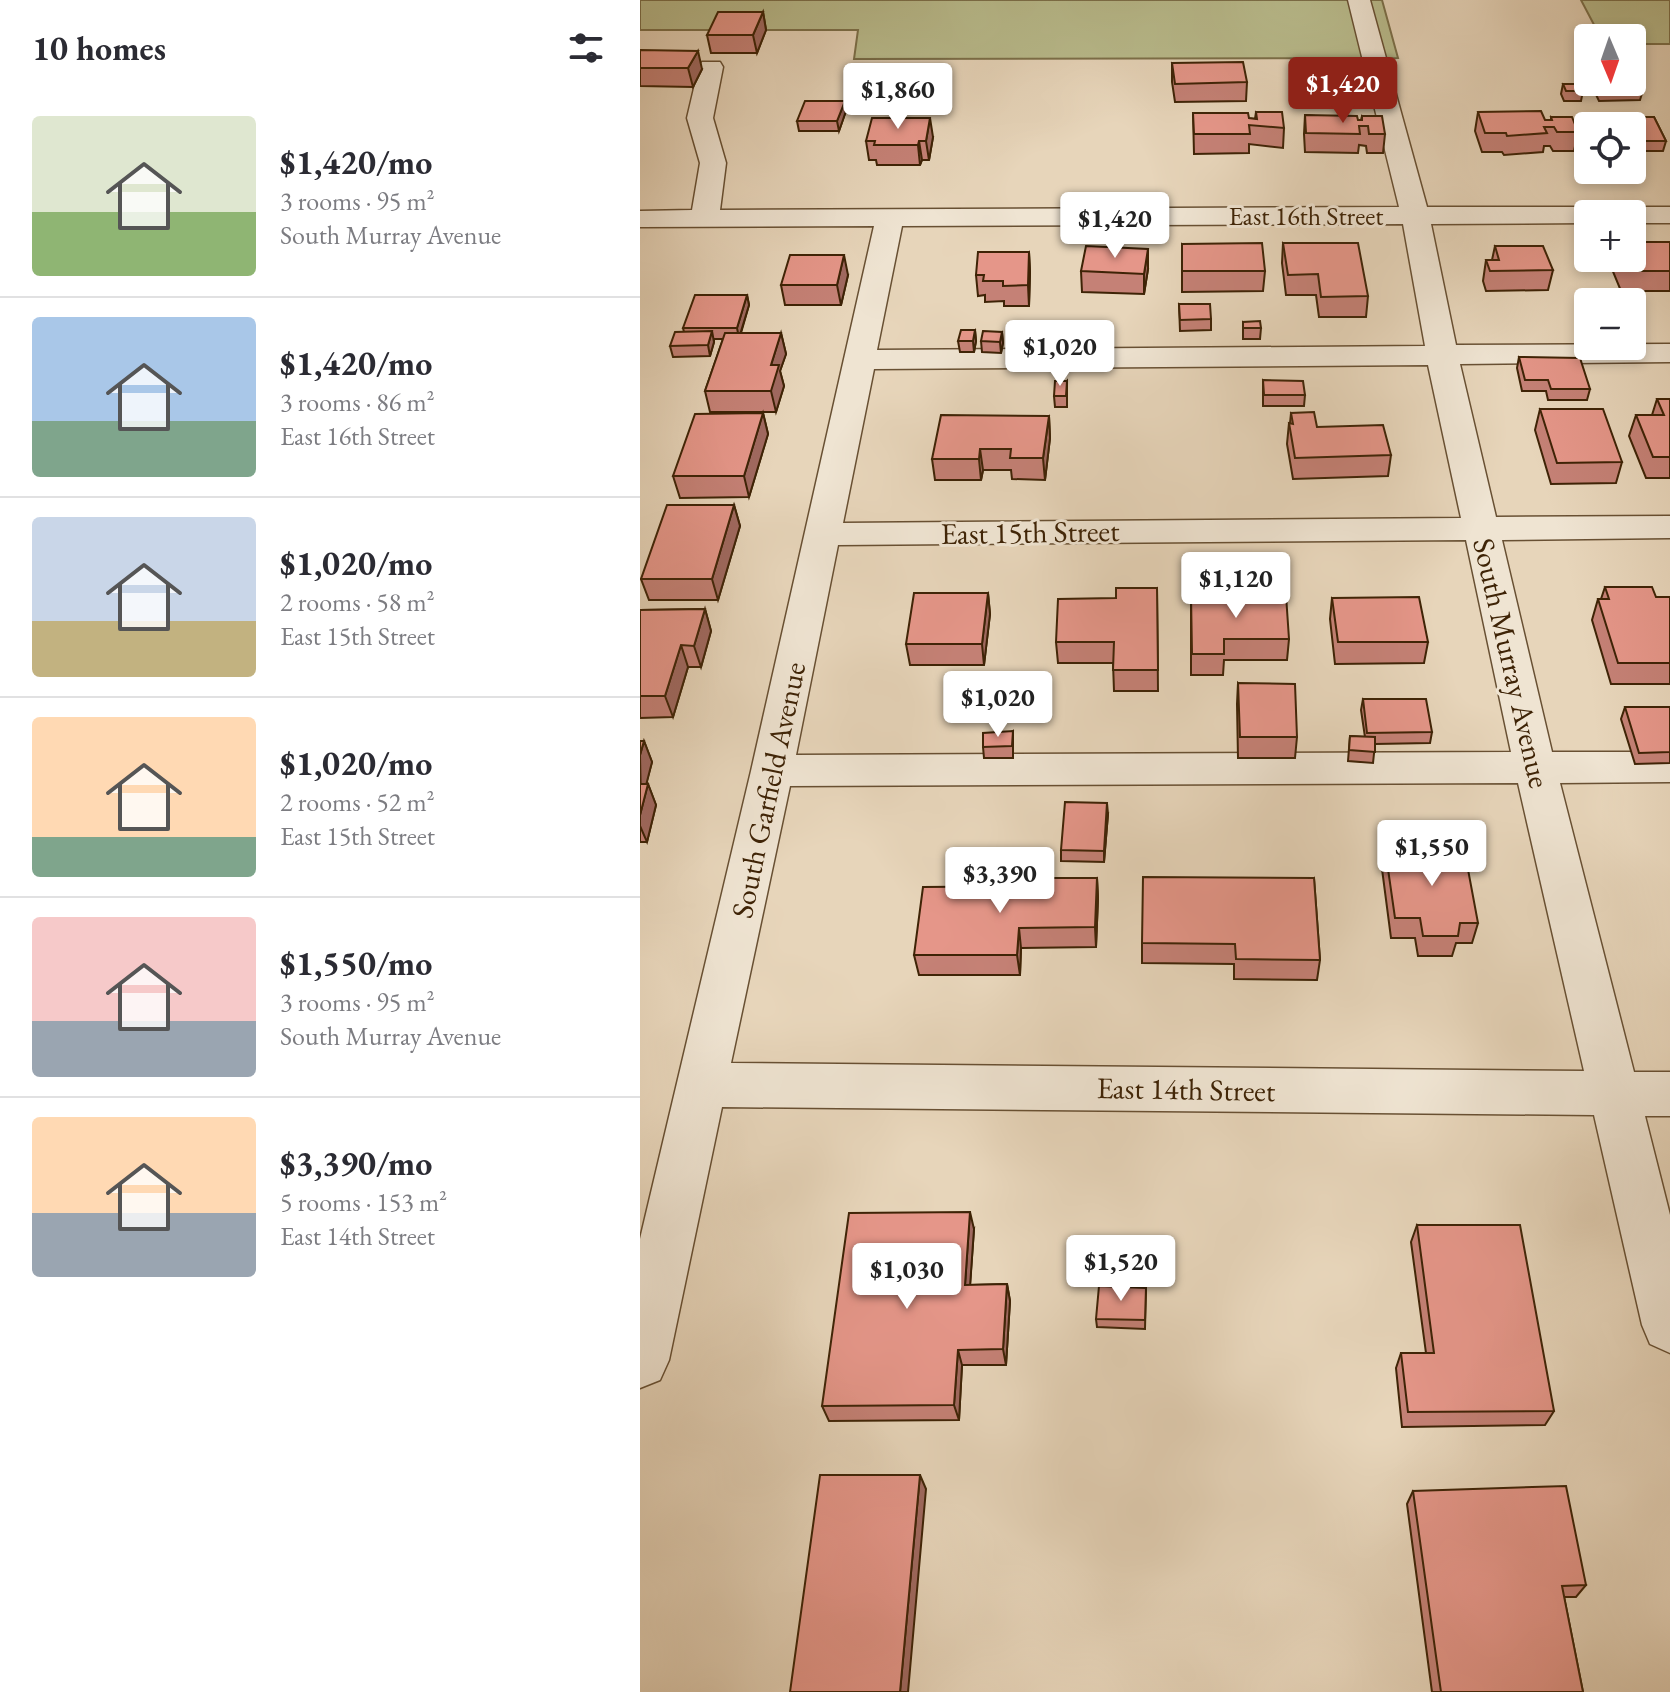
<!DOCTYPE html>
<meta charset="utf-8">
<style>
body{margin:0;font-family:"EB Garamond",serif;background:#f2f2f3;color:#2b2b33;height:100vh;display:flex;flex-direction:column;font-size:30px;white-space:nowrap}
*{box-sizing:border-box;margin:0}
p{font-size:26px;color:#7c7c81}
.icon{flex:none;width:44px;height:44px;fill:none;stroke:currentColor;stroke-width:2;stroke-linecap:round;stroke-linejoin:round}
.map{position:relative;flex:1;overflow:hidden}
.details{display:flex;flex-direction:column;background:#fff;width:640px}
.details>*{flex:none}
.needle{width:52px;rotate:178deg}
.fabs{position:absolute;left:934px;top:24px;display:grid;gap:16px}
.fabs a{display:grid;place-items:center;width:72px;height:72px;border-radius:8px;background:#fff;box-shadow:0 4px 12px #0003;font-size:40px}
.price{position:absolute;translate:-50% -68px;padding:0 18px;border-radius:8px;background:#fff;color:#222;font-size:26px;line-height:52px;filter:drop-shadow(0 2px 4px #0008)}
.price::after{content:'';position:absolute;left:50%;top:48px;width:24px;height:18px;margin-left:-12px;background:inherit;clip-path:polygon(0 0,100% 0,50% 100%)}
.price.on{background:#8f2418;color:#fff}
ul{padding:0;list-style:none}
li{display:flex;align-items:center;gap:24px;height:200px;padding:0 32px}
li+li{border-top:2px solid #e1e1e2}
li span{display:grid;place-items:center;flex:none;width:224px;height:160px;border-radius:8px;color:#555}
li>.icon{margin-inline-start:auto}
span .icon{width:96px;height:96px;fill:#fffc;stroke-width:1}
li b{font-size:34px}
h2{display:flex;justify-content:space-between;align-items:center;height:96px;padding:0 32px;font-size:34px}
main{display:flex;flex:1;min-height:0}
.map>svg:first-child{display:block}
</style>
<main>
<section class="details">
<h2>10 homes<svg class="icon" aria-label="filters" viewBox="0 0 24 24"><path d="M4 7h16M4 17h16"/><circle cx="9" cy="7" r="2"/><circle cx="15" cy="17" r="2"/></svg></h2>
<ul>
<li><span style="background:linear-gradient(#dfe7d0 60%,#8fb573 0)"><svg class="icon" aria-label="home" viewBox="0 0 24 24"><path d="M3 11l9-7 9 7M6 9v11h12V9"/></svg></span><div><b>$1,420/mo</b><p>3 rooms · 95 m²</p><p>South Murray Avenue</p></div></li>
<li><span style="background:linear-gradient(#a9c7e8 65%,#7fa58c 0)"><svg class="icon" aria-label="home" viewBox="0 0 24 24"><path d="M3 11l9-7 9 7M6 9v11h12V9"/></svg></span><div><b>$1,420/mo</b><p>3 rooms · 86 m²</p><p>East 16th Street</p></div></li>
<li><span style="background:linear-gradient(#c9d6e8 65%,#c2b280 0)"><svg class="icon" aria-label="home" viewBox="0 0 24 24"><path d="M3 11l9-7 9 7M6 9v11h12V9"/></svg></span><div><b>$1,020/mo</b><p>2 rooms · 58 m²</p><p>East 15th Street</p></div></li>
<li><span style="background:linear-gradient(#ffd9b3 75%,#7fa58c 0)"><svg class="icon" aria-label="home" viewBox="0 0 24 24"><path d="M3 11l9-7 9 7M6 9v11h12V9"/></svg></span><div><b>$1,020/mo</b><p>2 rooms · 52 m²</p><p>East 15th Street</p></div></li>
<li><span style="background:linear-gradient(#f6c9c9 65%,#9aa5b1 0)"><svg class="icon" aria-label="home" viewBox="0 0 24 24"><path d="M3 11l9-7 9 7M6 9v11h12V9"/></svg></span><div><b>$1,550/mo</b><p>3 rooms · 95 m²</p><p>South Murray Avenue</p></div></li>
<li><span style="background:linear-gradient(#ffd9b3 60%,#9aa5b1 0)"><svg class="icon" aria-label="home" viewBox="0 0 24 24"><path d="M3 11l9-7 9 7M6 9v11h12V9"/></svg></span><div><b>$3,390/mo</b><p>5 rooms · 153 m²</p><p>East 14th Street</p></div></li>
</ul>
</section>
<div class="map">
<svg width="1030" height="1692" viewBox="0 0 1030 1692">
<rect width="100%" height="100%" fill="#e7d5ba"/>
<filter id="stains"><feTurbulence type="fractalNoise" baseFrequency=".0025" numOctaves="4"/><feColorMatrix values="0 0 0 0 .2 0 0 0 0 .09 0 0 0 0 .02 0 0 0 .5 -.17"/></filter>
<radialGradient id="worn" r=".72"><stop offset=".6" stop-color="#630" stop-opacity="0"/><stop offset="1" stop-color="#630" stop-opacity=".3"/></radialGradient>
<path fill="#b9bc8d" stroke="#7c704a" stroke-width="2" d="M 0,0 L 742,0 L 758,58 L 214,59 L 218,30 L 0,30 Z
M 941,0 L 1030,0 L 1030,44 L 992,44 L 992,38 L 961,38 Z"/>
<g fill="none" stroke-linecap="round" stroke-linejoin="round">
<defs>
<path id="minor" d="M 708,0 L 730,0 L 787,207 L 948,207 L 958,209 L 961,214 L 948,214 L 948,223 L 791,224 L 816,345 L 1030,344 L 1030,362 L 820,364 L 856,517 L 1030,516 L 1030,538 L 862,540 L 912,752 L 1030,752 L 1030,782 L 920,783 L 994,1072 L 1030,1072 L 1030,1116 L 1005,1116 L 1030,1215 L 1030,1353 L 1010,1344 L 1002,1325 L 954,1115 L 82,1107 L 29,1360 L 20,1380 L 0,1388 L 0,1239 L 111,771 L 234,226 L 0,227 L 0,211 L 52,210 L 60,163 L 47,118 L 59,67 L 62,62 L 80,62 L 83,67 L 73,118 L 86,163 L 80,210 L 759,207 ZM 763,224 L 785,346 L 237,350 L 262,226 ZM 788,365 L 821,518 L 203,523 L 234,369 ZM 826,540 L 871,752 L 156,755 L 198,545 ZM 878,783 L 944,1071 L 91,1063 L 150,786 Z
M 992,207 L 1030,207 L 1030,223 L 992,223 L 992,214 L 979,214 L 982,209 Z"/>
</defs>
<use href="#minor" stroke="#685033" stroke-width="3"/>
<use href="#minor" fill="#efe4d2" fill-rule="evenodd"/>
</g>
<path fill="#c58176" stroke="#3e2306" stroke-width="2" d="M 123,12 L 126,30 L 117,53 L 71,53 L 67,35 Z
M 0,50 L 62,69 L 53,87 L 0,86 Z
M 532,63 L 607,82 L 606,101 L 535,102 L 532,82 Z
M 950,82 L 992,82 L 1003,90 L 1000,100 L 959,101 Z
M 923,84 L 943,91 L 941,101 L 924,101 L 921,94 Z
M 205,101 L 206,111 L 199,131 L 159,131 L 157,121 Z
M 616,112 L 644,128 L 643,148 L 609,144 L 609,153 L 554,154 L 553,113 L 615,119 Z
M 838,112 L 905,120 L 911,120 L 911,117 L 938,132 L 934,151 L 913,151 L 910,146 L 904,146 L 903,152 L 864,155 L 862,152 L 842,152 L 835,131 Z
M 665,115 L 718,120 L 721,120 L 722,116 L 745,134 L 743,153 L 727,153 L 726,146 L 719,145 L 718,153 L 665,152 L 664,134 Z
M 950,117 L 1014,117 L 1026,141 L 1023,151 L 992,151 L 992,126 L 948,126 Z
M 293,137 L 289,160 L 282,160 L 280,165 L 237,165 L 236,160 L 229,160 L 226,141 Z
M 1030,242 L 1030,291 L 981,291 L 969,262 L 970,258 L 992,258 Z
M 643,243 L 728,296 L 726,317 L 679,317 L 676,295 L 646,295 L 642,263 Z
M 542,244 L 625,271 L 623,291 L 542,292 Z
M 855,246 L 913,270 L 908,290 L 846,291 L 843,281 L 846,260 L 852,260 Z
M 389,252 L 390,272 L 389,306 L 364,306 L 364,301 L 345,302 L 345,295 L 338,296 L 336,275 Z
M 508,269 L 504,294 L 442,292 L 441,271 Z
M 208,275 L 201,305 L 145,305 L 141,285 Z
M 107,295 L 109,305 L 101,333 L 141,333 L 146,354 L 140,371 L 144,386 L 136,412 L 70,412 L 65,391 L 83,339 L 74,339 L 74,342 L 70,356 L 33,357 L 30,346 L 44,332 L 43,328 Z
M 539,304 L 571,319 L 571,330 L 540,331 Z
M 603,322 L 621,328 L 620,339 L 603,339 Z
M 335,330 L 336,341 L 334,352 L 320,352 L 318,341 Z
M 362,332 L 363,343 L 361,353 L 342,352 L 341,341 Z
M 879,357 L 950,389 L 947,400 L 908,400 L 906,391 L 882,391 L 877,368 Z
M 623,380 L 665,395 L 664,406 L 623,406 Z
M 427,381 L 427,407 L 415,407 L 414,396 Z
M 1017,399 L 1030,399 L 1030,478 L 1006,478 L 989,436 L 996,415 L 1012,415 Z
M 900,409 L 982,462 L 976,483 L 911,484 L 895,430 Z
M 123,413 L 128,434 L 109,497 L 40,498 L 33,476 Z
M 651,413 L 677,427 L 751,455 L 748,476 L 653,479 L 647,444 L 649,423 L 650,423 Z
M 409,416 L 410,438 L 405,480 L 372,479 L 371,470 L 343,470 L 341,480 L 295,480 L 292,459 Z
M 94,505 L 100,526 L 78,600 L 9,600 L 1,579 Z
M 965,587 L 1016,597 L 1030,597 L 1030,684 L 971,684 L 952,620 L 958,599 L 961,599 Z
M 517,588 L 518,691 L 474,691 L 473,663 L 418,663 L 416,642 L 476,598 Z
M 348,593 L 350,614 L 344,665 L 270,665 L 266,644 Z
M 551,595 L 649,639 L 647,660 L 584,660 L 583,675 L 551,675 Z
M 692,598 L 788,642 L 784,663 L 695,664 L 690,619 Z
M 65,609 L 71,631 L 61,667 L 48,667 L 33,717 L 0,718 L 0,610 Z
M 598,683 L 657,737 L 655,758 L 598,758 L 597,704 Z
M 723,699 L 792,732 L 790,743 L 735,744 L 733,763 L 708,761 L 710,736 L 725,737 L 721,710 Z
M 985,707 L 1030,707 L 1030,763 L 995,764 L 981,719 Z
M 373,731 L 373,758 L 344,758 L 343,747 Z
M 0,741 L 4,741 L 12,762 L 6,784 L 8,784 L 16,805 L 7,842 L 0,842 Z
M 468,814 L 464,862 L 421,861 L 421,850 Z
M 745,848 L 838,923 L 832,943 L 816,943 L 812,956 L 778,956 L 775,938 L 751,938 L 742,869 Z
M 457,878 L 458,898 L 456,947 L 381,948 L 380,975 L 279,975 L 274,955 L 400,886 Z
M 674,878 L 680,960 L 677,980 L 594,979 L 594,964 L 502,963 L 502,943 Z
M 777,1225 L 914,1411 L 905,1425 L 762,1427 L 756,1368 L 761,1353 L 786,1353 L 771,1242 Z
M 334,1229 L 330,1285 L 367,1284 L 370,1301 L 366,1365 L 322,1365 L 319,1420 L 189,1421 L 182,1406 Z
M 506,1288 L 505,1329 L 457,1327 L 456,1319 Z
M 773,1491 L 946,1585 L 936,1597 L 924,1597 L 943,1692 L 792,1692 L 767,1504 Z"/>
<path fill="#a06960" stroke="#3e2306" stroke-width="2" d="M 123,12 L 126,30 L 117,53 L 113,35 Z
M 58,51 L 62,69 L 53,87 L 48,68 Z
M 205,101 L 206,111 L 199,131 L 197,121 Z
M 290,118 L 293,137 L 289,160 L 286,141 Z
M 279,141 L 282,160 L 280,165 L 278,145 Z
M 508,249 L 508,269 L 504,294 L 504,274 Z
M 389,252 L 390,272 L 389,306 L 388,285 Z
M 204,255 L 208,275 L 201,305 L 197,285 Z
M 107,295 L 109,305 L 99,338 L 97,328 Z
M 335,330 L 336,341 L 334,352 L 333,341 Z
M 72,331 L 74,342 L 70,356 L 68,345 Z
M 362,332 L 363,343 L 361,353 L 360,342 Z
M 141,333 L 146,354 L 140,371 L 144,386 L 136,412 L 131,391 L 131,365 Z
M 123,413 L 128,434 L 109,497 L 104,476 Z
M 409,416 L 410,438 L 405,480 L 403,458 Z
M 340,449 L 343,470 L 341,480 L 339,459 Z
M 94,505 L 100,526 L 78,600 L 72,579 Z
M 348,593 L 350,614 L 344,665 L 342,644 Z
M 65,609 L 71,631 L 61,667 L 54,646 Z
M 41,645 L 48,667 L 33,717 L 25,696 Z
M 4,741 L 12,762 L 1,805 L 0,755 Z
M 8,784 L 16,805 L 7,842 L 0,826 L 0,815 Z
M 467,803 L 468,814 L 464,862 L 464,851 Z
M 457,878 L 458,898 L 456,947 L 455,927 Z
M 379,928 L 381,948 L 380,975 L 377,955 Z
M 330,1212 L 334,1229 L 329,1301 L 325,1285 Z
M 367,1284 L 370,1301 L 366,1365 L 363,1349 Z
M 318,1350 L 322,1365 L 319,1420 L 314,1405 Z
M 280,1475 L 286,1489 L 268,1692 L 260,1692 Z"/>
<path fill="#e59689" stroke="#3e2306" stroke-width="2" d="M 78,12 L 123,12 L 113,35 L 67,35 Z
M 0,50 L 58,51 L 48,68 L 0,68 Z
M 603,62 L 607,82 L 535,84 L 532,63 Z
M 992,72 L 1003,90 L 962,91 L 957,82 L 992,82 Z
M 923,84 L 939,84 L 943,91 L 926,91 Z
M 165,101 L 205,101 L 197,121 L 157,121 Z
M 901,111 L 905,120 L 912,120 L 911,117 L 932,117 L 938,132 L 917,132 L 914,127 L 904,127 L 907,133 L 867,136 L 866,133 L 845,133 L 838,112 Z
M 616,112 L 642,112 L 644,128 L 609,125 L 610,134 L 554,134 L 553,113 L 608,113 L 609,118 L 617,119 Z
M 665,115 L 717,116 L 718,120 L 722,120 L 722,116 L 742,116 L 745,134 L 729,134 L 728,126 L 719,126 L 720,134 L 666,133 Z
M 950,117 L 1014,117 L 1026,141 L 992,141 L 992,126 L 954,126 Z
M 232,118 L 290,118 L 286,141 L 279,141 L 278,145 L 234,145 L 235,141 L 226,141 Z
M 992,242 L 1030,242 L 1030,271 L 986,271 L 981,258 L 992,258 Z
M 622,243 L 625,271 L 542,271 L 542,244 Z
M 643,243 L 718,243 L 728,296 L 681,297 L 678,274 L 648,275 Z
M 446,246 L 508,249 L 504,274 L 441,271 Z
M 855,246 L 903,246 L 913,270 L 850,271 L 846,260 L 859,260 Z
M 338,252 L 389,252 L 388,285 L 363,286 L 363,281 L 343,281 L 344,275 L 336,275 Z
M 150,255 L 204,255 L 197,285 L 141,285 Z
M 55,295 L 107,295 L 97,328 L 43,328 Z
M 539,304 L 570,304 L 571,319 L 540,320 Z
M 620,321 L 621,328 L 603,328 L 603,322 Z
M 321,330 L 335,330 L 333,341 L 318,341 Z
M 72,331 L 68,345 L 30,346 L 35,332 Z
M 343,331 L 362,332 L 360,342 L 341,341 Z
M 85,333 L 141,333 L 131,365 L 139,365 L 131,391 L 65,391 Z
M 879,357 L 940,358 L 950,389 L 911,389 L 908,380 L 885,380 Z
M 623,380 L 663,381 L 665,395 L 624,395 Z
M 415,381 L 427,381 L 426,396 L 414,396 Z
M 1017,399 L 1030,399 L 1030,457 L 1013,457 L 996,415 L 1024,415 Z
M 900,409 L 963,409 L 982,462 L 917,463 Z
M 674,412 L 677,427 L 743,425 L 751,455 L 655,458 L 649,423 L 653,424 L 651,413 Z
M 123,413 L 104,476 L 33,476 L 55,414 Z
M 301,415 L 409,416 L 403,458 L 370,458 L 371,449 L 340,449 L 339,459 L 292,459 Z
M 27,505 L 94,505 L 72,579 L 1,579 Z
M 965,587 L 1012,587 L 1016,597 L 1030,597 L 1030,663 L 978,663 L 958,599 L 969,599 Z
M 476,588 L 517,588 L 518,670 L 473,670 L 474,642 L 416,642 L 418,599 L 476,598 Z
M 274,593 L 348,593 L 342,644 L 266,644 Z
M 551,595 L 646,595 L 649,639 L 584,639 L 584,654 L 552,654 Z
M 779,597 L 788,642 L 698,642 L 692,598 Z
M 65,609 L 54,646 L 41,645 L 25,696 L 0,696 L 0,610 Z
M 598,683 L 655,684 L 657,737 L 600,737 Z
M 723,699 L 786,699 L 792,732 L 727,733 Z
M 985,707 L 1030,707 L 1030,752 L 999,753 Z
M 373,731 L 372,746 L 343,747 L 343,733 Z
M 710,736 L 735,737 L 735,752 L 709,750 Z
M 0,741 L 4,741 L 0,755 Z
M 0,784 L 8,784 L 0,815 Z
M 425,802 L 467,803 L 464,851 L 421,850 Z
M 745,848 L 824,848 L 838,923 L 820,923 L 818,936 L 783,936 L 780,918 L 755,918 Z
M 503,877 L 674,878 L 680,960 L 596,959 L 595,944 L 502,943 Z
M 400,878 L 457,878 L 455,927 L 379,928 L 377,955 L 274,955 L 283,887 L 400,886 Z
M 330,1212 L 325,1285 L 367,1284 L 363,1349 L 318,1350 L 314,1405 L 182,1406 L 209,1213 Z
M 777,1225 L 880,1225 L 914,1411 L 768,1412 L 761,1353 L 794,1353 Z
M 459,1286 L 506,1288 L 505,1320 L 456,1319 Z
M 180,1475 L 280,1475 L 260,1692 L 150,1692 Z
M 926,1486 L 946,1585 L 922,1586 L 943,1692 L 801,1692 L 773,1491 Z"/>
<g text-anchor="middle" dominant-baseline="central" stroke-width="6" stroke-linejoin="round" paint-order="stroke">
<g font-size="26" fill="#3e2306" stroke="#efe4d2">
<text x="666" y="216">East 16th Street</text>
</g>
<g font-size="30" fill="#3e2306" stroke="#efe4d2">
<text transform="translate(390 532) rotate(-1)">East 15th Street</text>
<text transform="translate(872 663) rotate(77)">South Murray Avenue</text>
<text transform="translate(128 790) rotate(-78)">South Garfield Avenue</text>
<text transform="translate(546 1089) rotate(1)">East 14th Street</text>
</g>
</g>
<rect width="100%" height="100%" filter="url(#stains)"/>
<rect width="100%" height="100%" fill="url(#worn)"/>
</svg>
<div class="fabs">
<a><svg class="needle" viewBox="-14 -14 28 28"><path d="M0-13l5 13h-10z" fill="#e53935"/><path d="M0 13l5-13h-10z" fill="#7c7c81"/></svg></a>
<a><svg class="icon" aria-label="locate" viewBox="0 0 24 24"><circle cx="12" cy="12" r="6"/><path d="M12 2v4M12 18v4M2 12h4M18 12h4"/></svg></a>
<a>+</a>
<a>−</a>
</div>
<b class="price on" style="left:703px;top:125px">$1,420</b>
<b class="price" style="left:258px;top:131px">$1,860</b>
<b class="price" style="left:475px;top:260px">$1,420</b>
<b class="price" style="left:420px;top:388px">$1,020</b>
<b class="price" style="left:596px;top:620px">$1,120</b>
<b class="price" style="left:358px;top:739px">$1,020</b>
<b class="price" style="left:792px;top:888px">$1,550</b>
<b class="price" style="left:360px;top:915px">$3,390</b>
<b class="price" style="left:481px;top:1303px">$1,520</b>
<b class="price" style="left:267px;top:1311px">$1,030</b>
</div>
</main>
